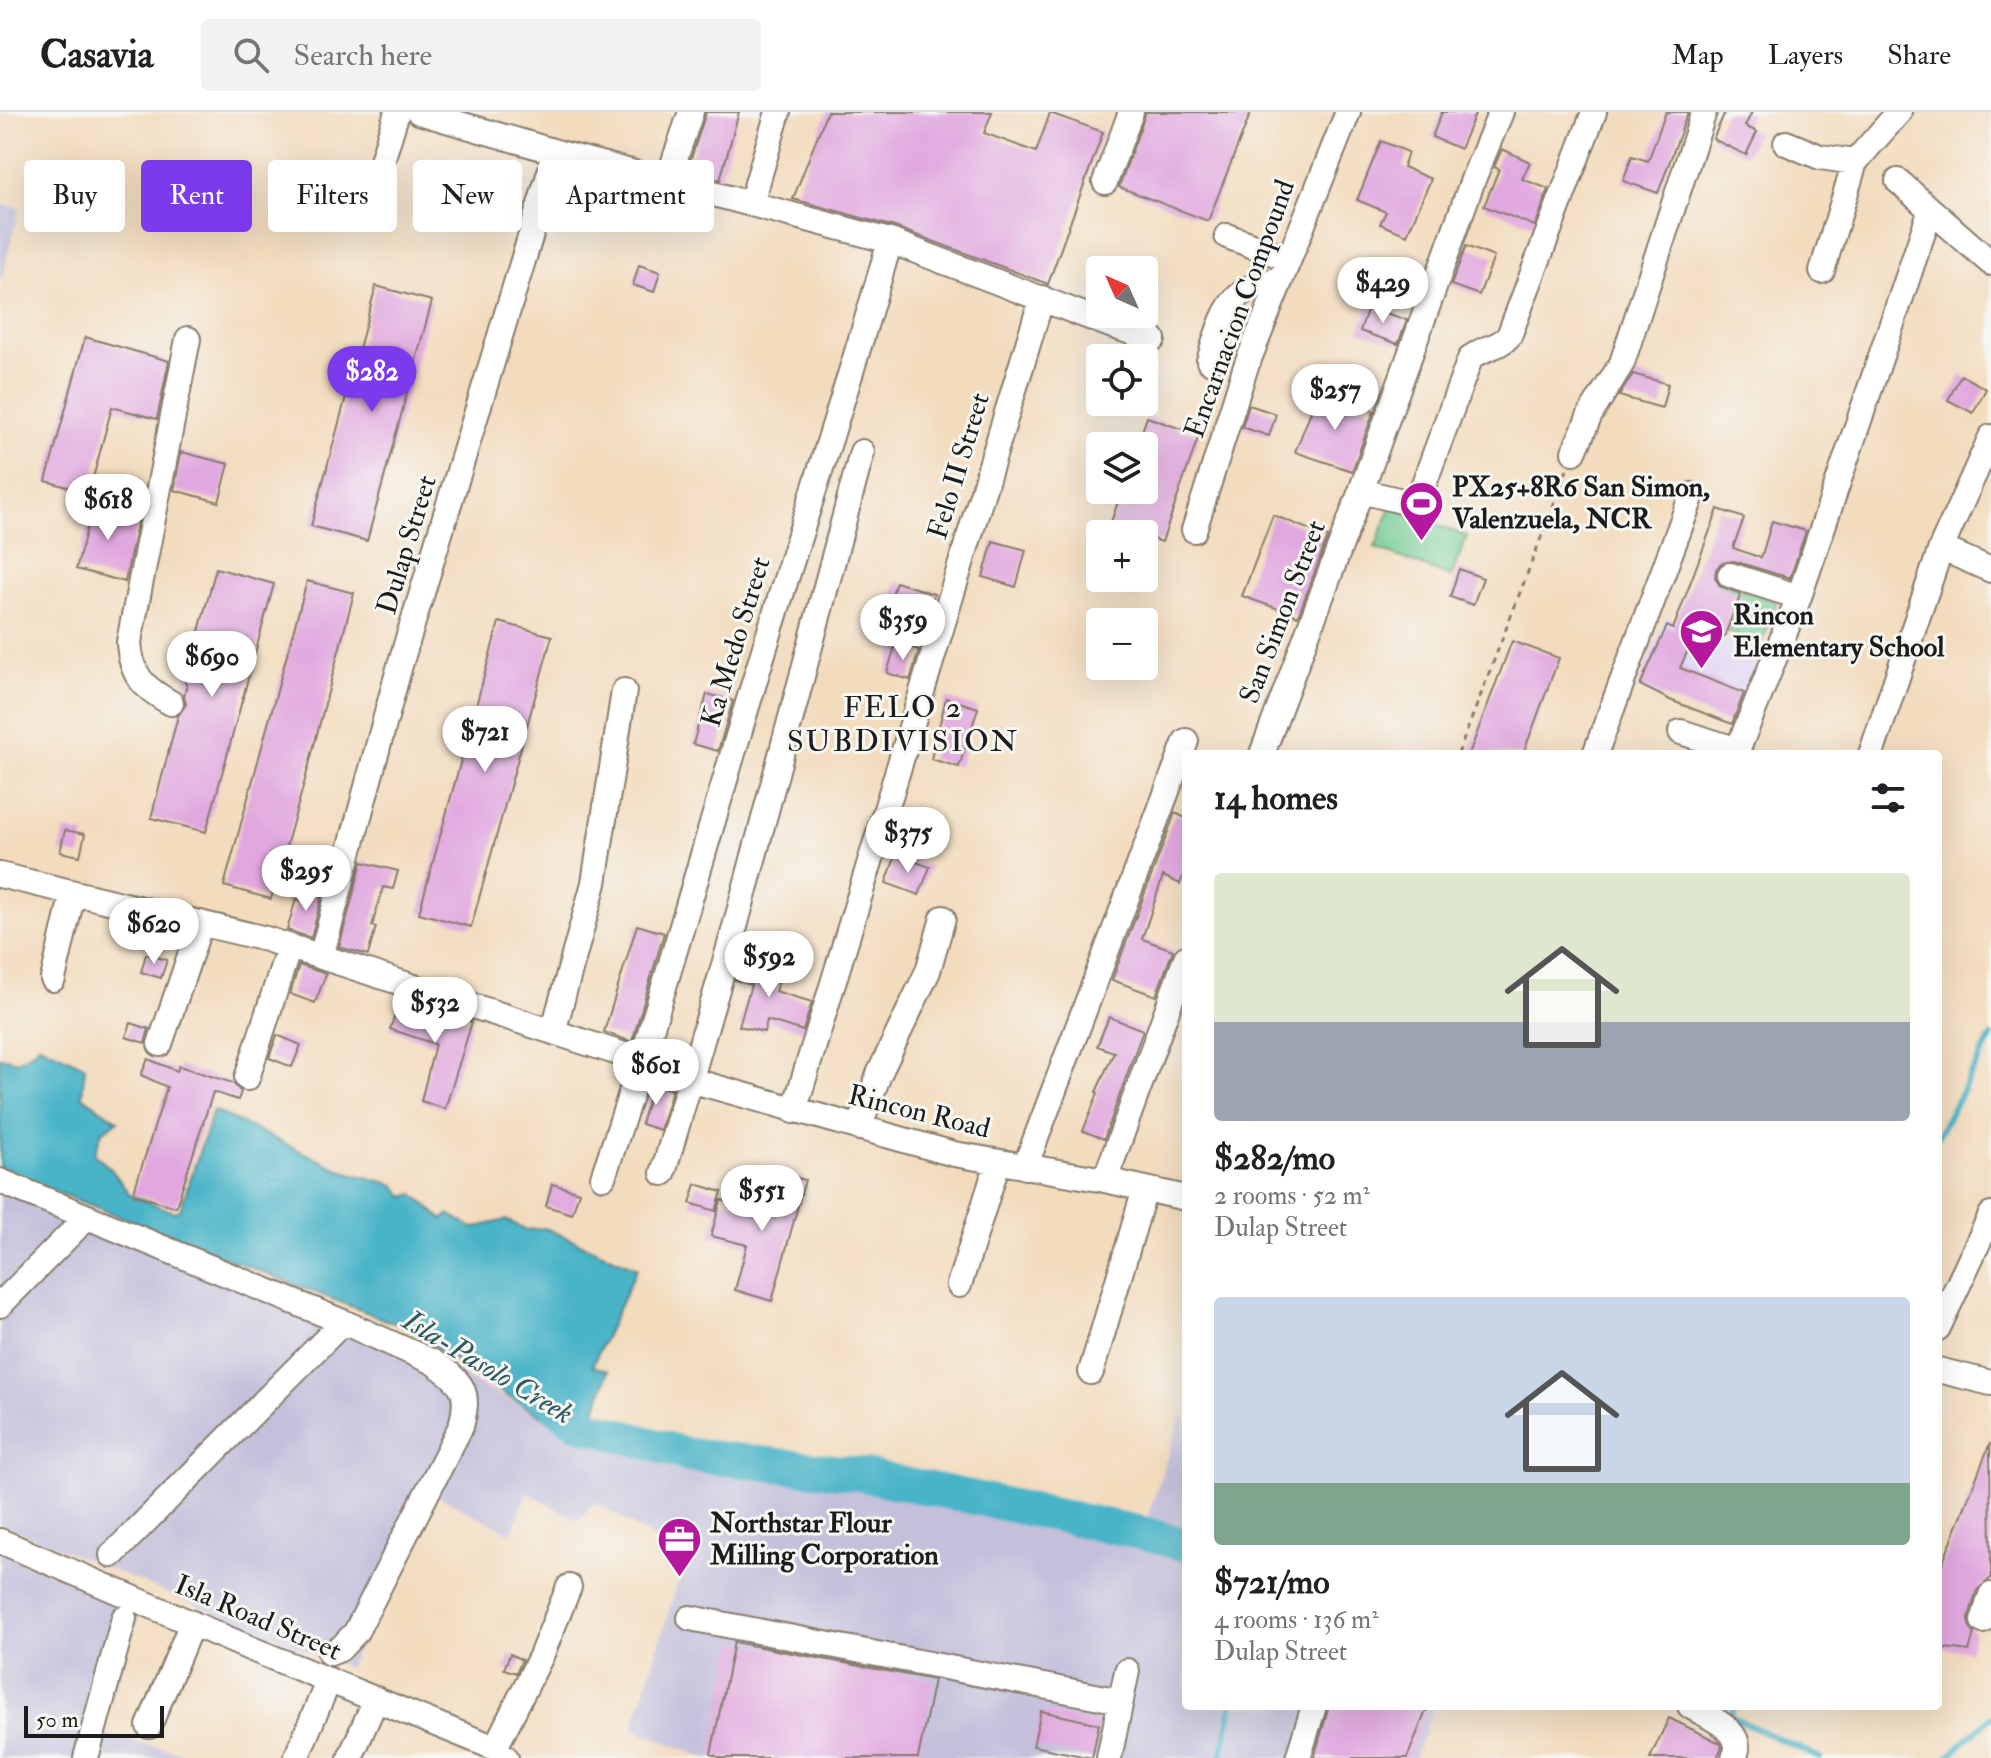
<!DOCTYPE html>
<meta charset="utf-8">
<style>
body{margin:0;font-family:"IM FELL Double Pica",serif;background:#f2f2f2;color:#202124;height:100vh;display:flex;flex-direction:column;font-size:30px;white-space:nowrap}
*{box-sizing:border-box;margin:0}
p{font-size:26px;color:#757577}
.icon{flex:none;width:44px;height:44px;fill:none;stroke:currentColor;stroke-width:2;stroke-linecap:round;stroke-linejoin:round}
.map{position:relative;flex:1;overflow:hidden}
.side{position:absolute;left:1182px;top:638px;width:760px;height:960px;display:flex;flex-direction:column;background:#fff;border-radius:8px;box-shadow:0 8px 32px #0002}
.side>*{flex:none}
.banner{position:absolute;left:24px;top:48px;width:760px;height:72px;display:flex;gap:16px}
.needle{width:52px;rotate:315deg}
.tools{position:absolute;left:1086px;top:144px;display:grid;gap:16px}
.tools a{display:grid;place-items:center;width:72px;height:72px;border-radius:8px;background:#fff;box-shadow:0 8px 32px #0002;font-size:40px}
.scale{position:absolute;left:24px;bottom:20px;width:140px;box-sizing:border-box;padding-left:8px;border:4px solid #1c1c1c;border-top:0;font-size:22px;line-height:28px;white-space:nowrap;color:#1c1c1c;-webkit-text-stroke:6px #f6f6f2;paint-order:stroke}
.price{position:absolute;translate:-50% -68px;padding:0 18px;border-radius:28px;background:#fff;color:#222;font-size:26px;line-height:52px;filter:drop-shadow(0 2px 4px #0008)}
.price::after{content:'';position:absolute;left:50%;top:48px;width:24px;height:18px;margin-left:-12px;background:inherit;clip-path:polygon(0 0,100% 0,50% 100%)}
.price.active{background:#7c3aed;color:#fff}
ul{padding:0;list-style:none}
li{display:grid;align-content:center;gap:16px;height:424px;padding:0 32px}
li span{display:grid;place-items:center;height:248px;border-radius:8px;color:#555}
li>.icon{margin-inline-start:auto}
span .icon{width:144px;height:144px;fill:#fffc;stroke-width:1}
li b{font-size:34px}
h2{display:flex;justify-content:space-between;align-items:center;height:96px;padding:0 32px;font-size:34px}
.chip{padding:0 28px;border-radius:8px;background:#fff;box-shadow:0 8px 32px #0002;font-size:28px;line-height:72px}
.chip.active{background:#7c3aed;color:#fff}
header{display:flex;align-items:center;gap:48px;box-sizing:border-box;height:112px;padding:0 40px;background:#fff;border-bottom:2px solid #e0e0e0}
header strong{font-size:38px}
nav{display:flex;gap:44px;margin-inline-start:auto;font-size:28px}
.search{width:560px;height:72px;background:#f2f2f2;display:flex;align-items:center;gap:20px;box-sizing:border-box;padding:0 28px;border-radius:8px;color:#757577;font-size:30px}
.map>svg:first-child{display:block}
</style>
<header>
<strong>Casavia</strong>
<div class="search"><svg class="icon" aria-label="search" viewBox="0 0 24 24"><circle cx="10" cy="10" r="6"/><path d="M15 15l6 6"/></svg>Search here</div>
<nav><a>Map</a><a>Layers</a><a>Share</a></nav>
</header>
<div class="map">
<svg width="1991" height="1646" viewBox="0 0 1991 1646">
<rect width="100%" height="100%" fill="#f6f6f2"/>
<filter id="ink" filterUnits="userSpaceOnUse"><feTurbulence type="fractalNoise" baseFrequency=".0125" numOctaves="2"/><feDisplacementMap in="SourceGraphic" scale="16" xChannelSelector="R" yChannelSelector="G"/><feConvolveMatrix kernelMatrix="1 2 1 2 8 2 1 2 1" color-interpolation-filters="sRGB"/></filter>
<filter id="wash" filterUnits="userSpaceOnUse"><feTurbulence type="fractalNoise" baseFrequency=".006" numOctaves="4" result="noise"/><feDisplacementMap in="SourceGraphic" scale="32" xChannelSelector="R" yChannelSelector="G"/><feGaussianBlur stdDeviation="1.8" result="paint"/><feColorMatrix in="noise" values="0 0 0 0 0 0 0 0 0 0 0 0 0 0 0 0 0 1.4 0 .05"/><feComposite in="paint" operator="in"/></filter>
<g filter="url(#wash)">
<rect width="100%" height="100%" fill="#f3dcbe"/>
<path fill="#e0d4f4" d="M 1666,505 L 1766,540 L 1739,617 L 1637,575 Z"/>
<path fill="#c4c0db" d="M 0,92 L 20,96 L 0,172 Z
M 0,1061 L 452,1256 L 488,1278 L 615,1338 L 717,1355 L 810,1354 L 879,1365 L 1142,1421 L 1181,1304 L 1186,1306 L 1186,1594 L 1434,1594 L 1431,1605 L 1414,1646 L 706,1646 L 633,1617 L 685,1446 L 595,1390 L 578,1408 L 528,1381 L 511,1421 L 434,1382 L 348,1556 L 0,1412 Z
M 0,1440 L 141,1499 L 99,1622 L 181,1640 L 176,1646 L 0,1646 Z"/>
<path fill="#71cb92" stroke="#467457" stroke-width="2" d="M 1391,395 L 1467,424 L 1451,465 L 1375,436 Z
M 1698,462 L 1777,490 L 1762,532 L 1683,504 Z"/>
<path fill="#4ab4c8" stroke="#336872" stroke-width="2" d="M 39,933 L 85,954 L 82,984 L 118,1009 L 102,1020 L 94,1042 L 111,1057 L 130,1083 L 174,1100 L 180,1098 L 213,998 L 343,1059 L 395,1073 L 404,1085 L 414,1082 L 443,1108 L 449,1102 L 473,1116 L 506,1108 L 527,1118 L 545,1116 L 637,1156 L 592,1254 L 608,1259 L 593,1308 L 595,1315 L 589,1323 L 561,1314 L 507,1284 L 407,1216 L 0,1058 L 0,945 L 18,949 L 32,940 Z"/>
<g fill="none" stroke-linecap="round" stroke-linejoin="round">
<path stroke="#4ab4c8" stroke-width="6" d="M 1938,1024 L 1991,925
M 1734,1594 L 1730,1604 L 1820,1646
M 1221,1646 L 1232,1594
M 1947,1646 L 1991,1605"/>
<path stroke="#4ab4c8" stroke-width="34" d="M 557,1295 L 578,1311 L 689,1343 L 859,1362 L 1142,1421 L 1186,1433"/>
</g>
<g id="blocks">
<path fill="#e1a8df" d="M 706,0 L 739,0 L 720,68 L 687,59 Z
M 827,0 L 992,0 L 984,21 L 1036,40 L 1050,1 L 1103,20 L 1048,172 L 895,115 L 793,87 Z
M 1146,0 L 1251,0 L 1208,109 L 1119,75 Z
M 1442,0 L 1476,0 L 1460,37 L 1432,25 Z
M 1666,0 L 1688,0 L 1658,81 L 1623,69 L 1632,44 L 1648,49 Z
M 1725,0 L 1752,0 L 1745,14 L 1757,20 L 1746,43 L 1713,27 Z
M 1381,29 L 1408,40 L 1403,55 L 1431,67 L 1407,123 L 1380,112 L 1386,100 L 1357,88 Z
M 1502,37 L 1530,50 L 1522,67 L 1549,77 L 1535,114 L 1484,94 L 1499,57 L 1494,55 Z
M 1466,134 L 1494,145 L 1479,183 L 1451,173 Z
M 639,153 L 660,160 L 654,180 L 633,173 Z
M 376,174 L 432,189 L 367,429 L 311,414 Z
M 1368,195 L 1407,208 L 1398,232 L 1360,219 Z
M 85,225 L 169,249 L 157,307 L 112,295 L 89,381 L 46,369 Z
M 1633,262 L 1668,272 L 1662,296 L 1619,284 Z
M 1961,263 L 1986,277 L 1973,301 L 1948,288 Z
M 1318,282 L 1374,299 L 1352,359 L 1295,340 Z
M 1249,293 L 1276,302 L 1269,324 L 1242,315 Z
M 1147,305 L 1199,323 L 1162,430 L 1110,413 L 1122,378 L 1144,378 L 1144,334 L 1137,334 Z
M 181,340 L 229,352 L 219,390 L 174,378 Z
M 94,390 L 139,402 L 125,470 L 76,457 Z
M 1718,397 L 1744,406 L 1733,436 L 1761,446 L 1772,409 L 1806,419 L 1790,466 L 1734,449 L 1721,451 L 1716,458 L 1715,465 L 1720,474 L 1741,482 L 1724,525 L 1698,515 L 1680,556 L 1744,581 L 1732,612 L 1670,588 L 1640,573 L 1667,514 L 1673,517 Z
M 1273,403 L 1328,425 L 1298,504 L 1242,484 Z
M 993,429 L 1026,438 L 1016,475 L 983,465 Z
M 216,456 L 274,472 L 206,720 L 151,706 L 178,604 L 186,592 L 184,584 L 187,572 L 185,571 Z
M 1459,457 L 1483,466 L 1473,493 L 1450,485 Z
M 307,469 L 354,481 L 305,668 L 271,787 L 224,774 Z
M 896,470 L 934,482 L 928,504 L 889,492 Z
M 499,510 L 552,524 L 471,815 L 419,801 Z
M 1512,529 L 1559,546 L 1523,642 L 1469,642 Z
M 896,531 L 919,538 L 910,568 L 887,561 Z
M 707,582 L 733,589 L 718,639 L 693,632 Z
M 946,586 L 978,596 L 959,655 L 931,647 Z
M 1175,701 L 1186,706 L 1186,758 L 1180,772 L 1163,764 L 1142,827 L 1173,838 L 1156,884 L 1112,868 Z
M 65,718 L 85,722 L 80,744 L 60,740 Z
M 896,743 L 930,755 L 919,783 L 886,771 Z
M 362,750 L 398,759 L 393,777 L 383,775 L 372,814 L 376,815 L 368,843 L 339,835 Z
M 315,771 L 325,773 L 311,826 L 287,818 L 296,787 L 309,791 Z
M 637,813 L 664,821 L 632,930 L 604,920 Z
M 146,842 L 167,848 L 161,866 L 141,860 Z
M 742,845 L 783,859 L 775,879 L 812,890 L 803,919 L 767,908 L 764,920 L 739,914 L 751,873 L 735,868 Z
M 299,853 L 326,862 L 315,891 L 290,882 Z
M 401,886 L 472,910 L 445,997 L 421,989 L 435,932 L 390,917 Z
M 1109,905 L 1143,918 L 1104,1027 L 1083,1019 L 1098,981 L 1096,980 L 1114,940 L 1097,934 Z
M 131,911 L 149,917 L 145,931 L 126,925 Z
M 277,923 L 301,933 L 292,955 L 269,946 Z
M 148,947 L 177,959 L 179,954 L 233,971 L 241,980 L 238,988 L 213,980 L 176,1095 L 133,1082 L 167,975 L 141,963 Z
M 653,972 L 672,978 L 660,1018 L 641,1012 Z
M 769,1058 L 805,1068 L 772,1189 L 735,1178 L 747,1133 L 711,1124 L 721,1088 L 757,1098 Z
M 552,1072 L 579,1080 L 572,1102 L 546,1094 Z
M 696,1072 L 722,1080 L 716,1099 L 690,1091 Z
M 1990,1331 L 1991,1466 L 1977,1478 L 1969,1505 L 1969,1513 L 1974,1521 L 1969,1539 L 1938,1535 L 1938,1463 Z
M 734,1530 L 934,1568 L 918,1646 L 721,1646 L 711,1642 Z
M 510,1542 L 522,1548 L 516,1561 L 504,1557 Z
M 1329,1594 L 1428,1594 L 1407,1646 L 1314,1646 Z
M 1041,1599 L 1099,1612 L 1092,1646 L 1033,1634 Z
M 1669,1606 L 1720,1631 L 1722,1635 L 1717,1646 L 1650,1646 Z"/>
</g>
</g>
<g filter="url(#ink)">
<use href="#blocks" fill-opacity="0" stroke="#887c6d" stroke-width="2"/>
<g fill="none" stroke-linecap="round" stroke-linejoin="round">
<defs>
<path id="minor" d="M 419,0 L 556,40 L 890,129 L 1110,213 L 1153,227
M 1786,31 L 1820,45 L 1855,50 L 1899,0
M 1898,69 L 1991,151
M 667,70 L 691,0
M 1105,70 L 1131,0
M 751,92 L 778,0
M 367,98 L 397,0
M 1227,124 L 1289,147
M 1822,159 L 1855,50
M 1209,249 C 1222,207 1229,171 1281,168
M 1574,340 L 1590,303 L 1622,251 L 1704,0
M 1361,379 L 1406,390 L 1412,388 L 1422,377 L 1470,247 C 1481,235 1498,237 1509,224 L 1594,0
M 1194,418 L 1245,257 L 1348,0
M 1941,436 L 1991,458
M 1730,463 L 1799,485
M 171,591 C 142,575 131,563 129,530 L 188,227
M 1681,620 L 1738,638
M 1262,642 L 1361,379 L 1474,65 L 1501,0
M 1595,642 L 1692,383
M 1736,642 L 1799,485 L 1930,100
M 1871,642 L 1941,436 L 1991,325
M 0,763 L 266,827 L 643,949 L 690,968 L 954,1042 L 1105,1068 L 1186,1086
M 321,845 L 400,553 L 556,40
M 53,867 L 73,781
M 553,920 L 594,771 L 624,579
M 160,932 L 201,811
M 247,966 L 289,835
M 794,999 L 1042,186
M 859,1016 L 879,962 L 928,859 L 943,806
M 1025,1055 L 1186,629
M 663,1061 L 732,826 L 862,340
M 603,1065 C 657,909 700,749 748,591 C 794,436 846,284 890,129
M 1105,1068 L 1186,846
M 0,1069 L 343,1210 L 433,1250 C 462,1270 471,1278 461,1314 L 356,1520 L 340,1537 L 330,1541
M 959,1173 L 998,1050
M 0,1193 L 87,1105
M 1938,1216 L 1991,1103
M 1938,1258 L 1991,1271
M 1091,1260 L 1145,1077
M 0,1429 L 254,1538 L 495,1636 L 506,1646
M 112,1443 L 343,1210
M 690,1506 L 1121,1589
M 1983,1509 L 1991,1483
M 1690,1594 C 1708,1605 1748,1619 1734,1646
M 149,1614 L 192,1511
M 495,1636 L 541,1544 L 569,1475
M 86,1646 L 124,1506
M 296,1646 L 329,1568
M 350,1646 L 376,1587
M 1109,1646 L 1127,1559
M 1298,1646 L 1314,1594"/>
</defs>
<use href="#minor" stroke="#887c6d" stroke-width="28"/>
<path stroke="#887c6d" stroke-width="3" stroke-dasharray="6 6" stroke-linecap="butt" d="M 1458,642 L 1567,358"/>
<use href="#minor" stroke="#fff" stroke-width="24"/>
</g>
</g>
<defs>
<symbol id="stadium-pin" viewBox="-11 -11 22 30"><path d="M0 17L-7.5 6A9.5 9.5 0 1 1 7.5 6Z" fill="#b5179e" stroke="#f6f6f2"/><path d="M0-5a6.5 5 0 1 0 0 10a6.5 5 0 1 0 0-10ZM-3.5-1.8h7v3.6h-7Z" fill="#fff"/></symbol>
<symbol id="school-pin" viewBox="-11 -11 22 30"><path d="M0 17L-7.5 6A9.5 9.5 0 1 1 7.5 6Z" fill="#b5179e" stroke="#f6f6f2"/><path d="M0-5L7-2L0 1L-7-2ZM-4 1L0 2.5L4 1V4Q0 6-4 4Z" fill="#fff"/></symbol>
<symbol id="office-pin" viewBox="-11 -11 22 30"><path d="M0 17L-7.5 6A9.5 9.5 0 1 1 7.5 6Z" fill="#b5179e" stroke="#f6f6f2"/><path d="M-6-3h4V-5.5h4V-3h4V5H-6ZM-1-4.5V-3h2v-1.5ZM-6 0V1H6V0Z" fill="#fff"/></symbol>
</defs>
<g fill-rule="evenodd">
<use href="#stadium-pin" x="1396" y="366" width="51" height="69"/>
<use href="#school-pin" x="1676" y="494" width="51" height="69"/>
<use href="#office-pin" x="654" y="1402" width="51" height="69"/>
</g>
<g text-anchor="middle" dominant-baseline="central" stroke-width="6" stroke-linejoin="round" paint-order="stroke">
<g font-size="28" fill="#1c1c1c" stroke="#f6f6f2">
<text transform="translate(1240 197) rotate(-70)">Encarnacion Compound</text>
<text transform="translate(959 354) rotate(-73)">Felo II Street</text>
<text transform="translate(407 433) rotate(-73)">Dulap Street</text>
<text transform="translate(1283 500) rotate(-69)">San Simon Street</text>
<text transform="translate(736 530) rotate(-73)">Ka Medo Street</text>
<text transform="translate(919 1000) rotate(14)">Rincon Road</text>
<text transform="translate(258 1506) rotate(23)">Isla Road Street</text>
</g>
<g font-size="28" font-weight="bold" fill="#1c1c1c" stroke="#f6f6f2" text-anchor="start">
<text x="1452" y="375">PX25+8R6 San Simon,<tspan x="1452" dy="32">Valenzuela, NCR</tspan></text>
<text x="1733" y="503">Rincon<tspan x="1733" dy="32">Elementary School</tspan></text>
<text x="710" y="1411">Northstar Flour<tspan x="710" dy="32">Milling Corporation</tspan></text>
</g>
<g font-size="30" letter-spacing="2" fill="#1c1c1c" stroke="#f6f6f2">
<text x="903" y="595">FELO 2<tspan x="903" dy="34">SUBDIVISION</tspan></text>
</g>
<g font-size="30" font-style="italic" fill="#2e5961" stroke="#f6f6f2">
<text transform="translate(488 1255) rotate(31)">Isla-Pasolo Creek</text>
</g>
</g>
</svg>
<div class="tools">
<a><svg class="needle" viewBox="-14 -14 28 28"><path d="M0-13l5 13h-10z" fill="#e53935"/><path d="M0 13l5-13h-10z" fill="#757577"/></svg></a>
<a><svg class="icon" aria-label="locate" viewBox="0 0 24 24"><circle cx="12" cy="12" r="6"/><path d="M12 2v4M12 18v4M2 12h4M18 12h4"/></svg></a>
<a><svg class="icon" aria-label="layers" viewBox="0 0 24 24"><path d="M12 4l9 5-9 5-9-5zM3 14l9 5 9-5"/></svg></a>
<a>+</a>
<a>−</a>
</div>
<div class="scale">50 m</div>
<b class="price" style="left:1383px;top:213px">$429</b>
<b class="price active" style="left:372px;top:302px">$282</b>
<b class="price" style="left:1335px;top:320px">$257</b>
<b class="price" style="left:108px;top:430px">$618</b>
<b class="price" style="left:903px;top:550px">$359</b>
<b class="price" style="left:212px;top:587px">$690</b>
<b class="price" style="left:485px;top:662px">$721</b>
<b class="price" style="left:908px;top:763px">$375</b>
<b class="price" style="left:306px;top:801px">$295</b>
<b class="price" style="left:154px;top:854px">$620</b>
<b class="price" style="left:769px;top:887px">$592</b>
<b class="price" style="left:435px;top:933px">$532</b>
<b class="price" style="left:656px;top:995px">$601</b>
<b class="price" style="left:762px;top:1121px">$551</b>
<div class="banner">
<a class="chip">Buy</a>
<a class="chip active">Rent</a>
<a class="chip">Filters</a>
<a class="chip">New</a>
<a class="chip">Apartment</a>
</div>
<section class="side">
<h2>14 homes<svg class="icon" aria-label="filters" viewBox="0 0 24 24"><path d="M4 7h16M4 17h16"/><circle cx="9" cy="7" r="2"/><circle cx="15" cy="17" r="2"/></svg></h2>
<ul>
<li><span style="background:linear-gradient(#dfe7d0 60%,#9aa5b1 0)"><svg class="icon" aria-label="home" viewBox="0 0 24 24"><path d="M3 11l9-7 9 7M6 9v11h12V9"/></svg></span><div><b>$282/mo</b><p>2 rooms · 52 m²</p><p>Dulap Street</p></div></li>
<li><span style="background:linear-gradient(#c9d6e8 75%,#7fa58c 0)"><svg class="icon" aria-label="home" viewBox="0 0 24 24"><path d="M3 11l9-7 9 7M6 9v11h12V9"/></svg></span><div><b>$721/mo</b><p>4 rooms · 136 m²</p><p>Dulap Street</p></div></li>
</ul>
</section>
</div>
